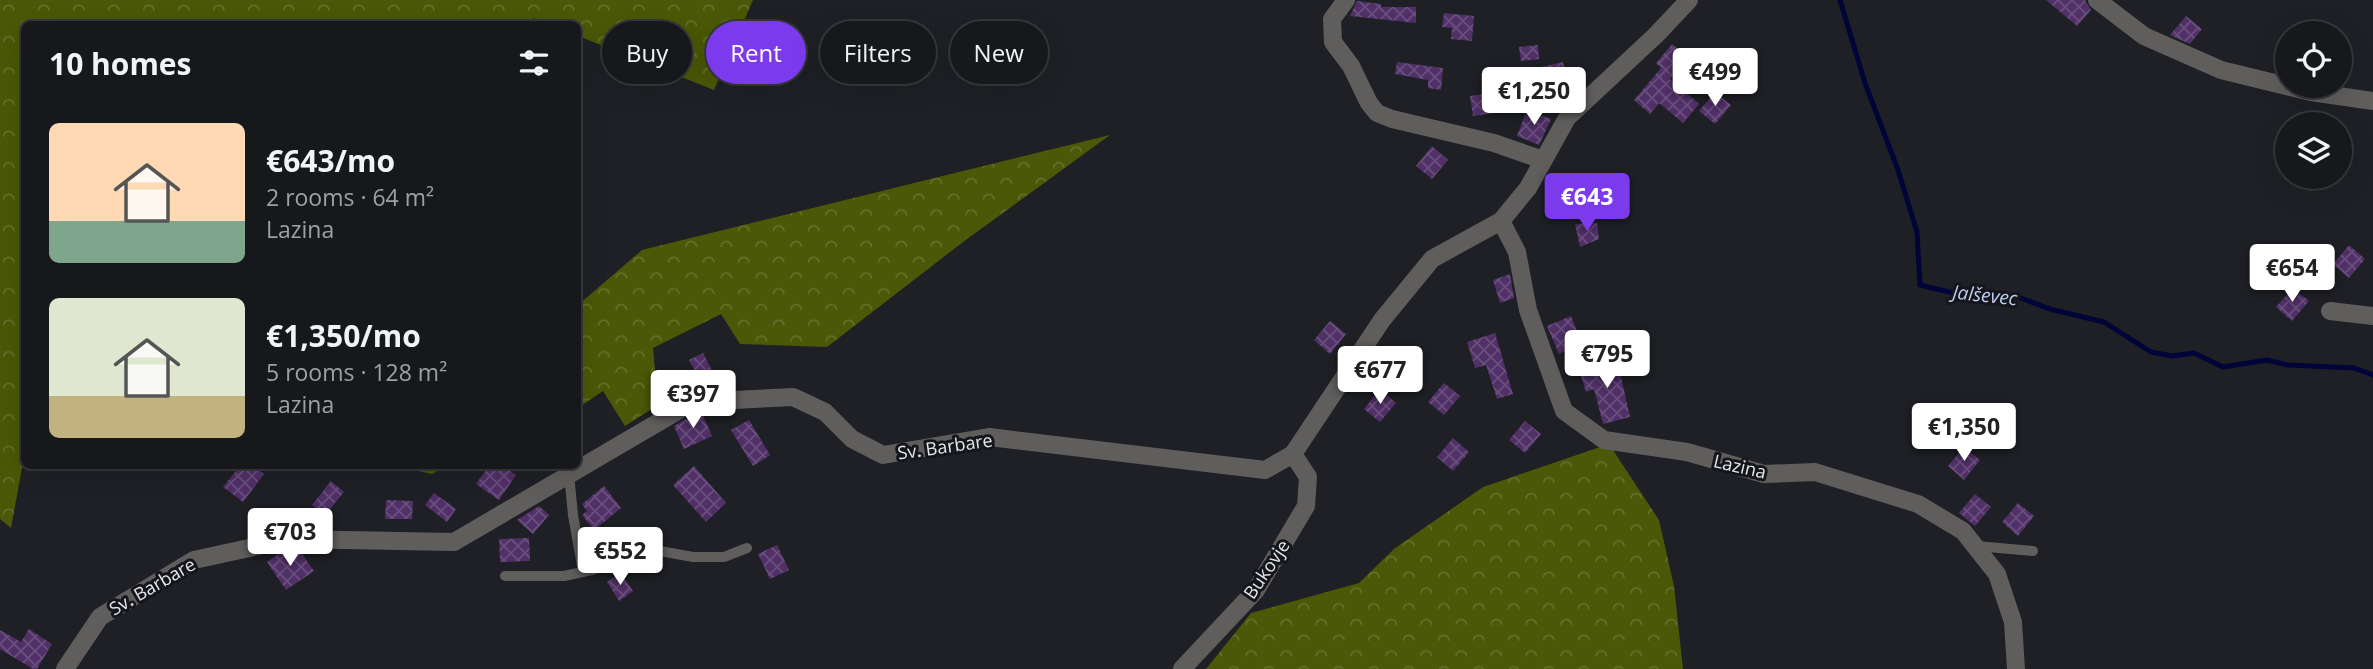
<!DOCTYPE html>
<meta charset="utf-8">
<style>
body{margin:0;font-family:"Open Sans",sans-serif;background:#232529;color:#f1f3f6;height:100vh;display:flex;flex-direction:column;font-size:26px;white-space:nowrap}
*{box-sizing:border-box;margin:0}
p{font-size:23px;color:#9ea0a3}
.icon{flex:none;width:38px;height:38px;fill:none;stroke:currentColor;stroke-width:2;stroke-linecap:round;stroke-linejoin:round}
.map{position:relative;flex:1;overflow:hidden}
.sheet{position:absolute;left:21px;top:21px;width:560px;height:448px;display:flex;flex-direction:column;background:#16181c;border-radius:10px;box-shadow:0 7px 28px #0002,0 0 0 2px #35373b}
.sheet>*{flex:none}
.guide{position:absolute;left:602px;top:21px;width:665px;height:63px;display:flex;gap:14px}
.tools{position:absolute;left:2275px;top:21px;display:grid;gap:14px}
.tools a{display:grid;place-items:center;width:77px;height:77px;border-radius:50%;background:#16181c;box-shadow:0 7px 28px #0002,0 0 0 2px #35373b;font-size:35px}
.price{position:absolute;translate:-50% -60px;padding:0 16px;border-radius:7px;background:#fff;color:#222;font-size:23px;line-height:46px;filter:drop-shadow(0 2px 4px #0008)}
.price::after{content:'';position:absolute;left:50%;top:42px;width:21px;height:16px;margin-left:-10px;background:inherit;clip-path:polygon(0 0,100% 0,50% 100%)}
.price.on{background:#7c3aed;color:#fff}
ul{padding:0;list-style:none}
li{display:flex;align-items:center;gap:21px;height:175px;padding:0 28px}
li span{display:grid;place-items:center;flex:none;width:196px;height:140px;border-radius:10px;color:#555}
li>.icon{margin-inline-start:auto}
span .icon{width:84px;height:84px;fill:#fffc;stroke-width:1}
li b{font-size:30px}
h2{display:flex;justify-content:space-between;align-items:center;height:84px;padding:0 28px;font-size:30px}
.tag{padding:0 24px;border-radius:32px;background:#16181c;box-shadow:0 7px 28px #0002,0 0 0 2px #35373b;font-size:24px;line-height:63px}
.tag.on{background:#7c3aed;color:#fff}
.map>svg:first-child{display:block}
</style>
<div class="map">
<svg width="2373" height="669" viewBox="0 0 2373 669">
<defs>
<pattern id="forest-crowns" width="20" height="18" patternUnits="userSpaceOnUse" patternTransform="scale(1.75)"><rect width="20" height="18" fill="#4a5807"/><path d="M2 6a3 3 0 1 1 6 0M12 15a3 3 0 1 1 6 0" fill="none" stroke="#64702b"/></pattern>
<pattern id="building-cross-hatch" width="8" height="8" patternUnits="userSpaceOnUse" patternTransform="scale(1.75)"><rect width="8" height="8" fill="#513068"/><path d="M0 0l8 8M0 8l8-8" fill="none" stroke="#6a4e7e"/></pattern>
</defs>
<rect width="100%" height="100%" fill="#1e2025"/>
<path fill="url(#forest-crowns)" d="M 0,0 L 753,0 L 714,90 L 578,36 L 578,24 L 550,24 L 533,18 L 531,24 L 24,24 L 24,457 L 11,528 L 0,519 Z
M 1110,135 L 963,242 L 827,347 L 740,344 L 721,314 L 653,348 L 658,405 L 625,426 L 603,391 L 578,408 L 578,305 L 642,250 Z
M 1609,444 L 1659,520 L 1674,586 L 1683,669 L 1206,669 L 1251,613 L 1359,583 L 1394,549 L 1483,487 Z
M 396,466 L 445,466 L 432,474 Z"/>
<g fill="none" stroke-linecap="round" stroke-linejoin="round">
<path stroke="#000437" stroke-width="5" d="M 1840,0 L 1865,83 L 1898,170 L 1917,232 L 1920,285 L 1966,296 L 1992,295 L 2018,297 L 2050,309 L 2104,322 L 2151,352 L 2172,356 L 2194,353 L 2223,367 L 2267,360 L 2288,365 L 2354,368 L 2373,375"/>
</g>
<path fill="url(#building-cross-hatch)" d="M 2046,0 L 2085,0 L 2091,10 L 2077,26 Z
M 1357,1 L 1381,4 L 1381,7 L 1416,7 L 1416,23 L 1350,16 Z
M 1444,13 L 1474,16 L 1472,41 L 1451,39 L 1452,28 L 1442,27 Z
M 2186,16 L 2202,29 L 2190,44 L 2170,35 Z
M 1672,44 L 1688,57 L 1670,79 L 1699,104 L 1683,123 L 1659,103 L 1650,114 L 1634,100 L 1661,68 L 1656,63 Z
M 1538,45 L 1539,59 L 1521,61 L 1519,47 Z
M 1397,62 L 1443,68 L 1441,90 L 1428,88 L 1428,80 L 1395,74 Z
M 1563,62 L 1567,77 L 1536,85 L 1532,69 Z
M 1715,92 L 1731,105 L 1715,124 L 1699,111 Z
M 1485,94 L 1502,100 L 1504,112 L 1473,116 L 1470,96 Z
M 1527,110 L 1551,119 L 1539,145 L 1517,136 Z
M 1432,146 L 1448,160 L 1432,179 L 1416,166 Z
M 1597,223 L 1599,239 L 1580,247 L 1575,224 Z
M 2349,245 L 2365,259 L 2349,278 L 2333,264 Z
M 1510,274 L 1514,298 L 1500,303 L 1493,280 Z
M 2293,288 L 2309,301 L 2292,321 L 2276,307 Z
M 1571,316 L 1582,343 L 1559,354 L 1547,326 Z
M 1330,321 L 1346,334 L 1330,354 L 1314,340 Z
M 1495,333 L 1513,394 L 1497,399 L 1486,365 L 1475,368 L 1467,342 Z
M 703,353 L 717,380 L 703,387 L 689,360 Z
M 1617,359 L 1630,417 L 1603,424 L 1594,389 L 1586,392 L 1579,370 Z
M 1444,383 L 1460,396 L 1444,415 L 1428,402 Z
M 1380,389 L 1396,403 L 1380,422 L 1364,409 Z
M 696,413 L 702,413 L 712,436 L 684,449 L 674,426 Z
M 749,420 L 770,455 L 753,466 L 731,430 Z
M 1525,421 L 1541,434 L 1525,453 L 1509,440 Z
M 1453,438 L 1469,452 L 1453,471 L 1437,457 Z
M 1964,447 L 1980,460 L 1964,480 L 1948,466 Z
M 240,466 L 253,466 L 264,474 L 243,502 L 223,487 Z
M 489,466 L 503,466 L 516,475 L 499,500 L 476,484 Z
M 694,466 L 726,503 L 706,522 L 673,485 Z
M 331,481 L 344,492 L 325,515 L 312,505 Z
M 604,486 L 621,508 L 594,530 L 582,515 L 587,511 L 582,504 Z
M 434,493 L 456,509 L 447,522 L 425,505 Z
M 1975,494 L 1991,507 L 1975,526 L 1959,513 Z
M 386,500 L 413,501 L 412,519 L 385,519 Z
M 2018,503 L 2034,516 L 2018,536 L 2002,522 Z
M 539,506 L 549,515 L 533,534 L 517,520 Z
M 529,538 L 530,561 L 500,562 L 499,539 Z
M 777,545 L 789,570 L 770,579 L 758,554 Z
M 291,550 L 300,551 L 314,571 L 286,590 L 267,562 L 280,553 Z
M 621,573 L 633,591 L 619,601 L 607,582 Z
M 29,629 L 52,644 L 37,669 L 33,669 L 0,649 L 0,630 L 21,642 Z"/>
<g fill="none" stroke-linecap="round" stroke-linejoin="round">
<path stroke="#605d5d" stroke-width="10" d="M 569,474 L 573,515 L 583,572
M 1976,546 L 2033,551
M 505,576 L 564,576 L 592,570 L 649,549 L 693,557 L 724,557 L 747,548"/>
<path stroke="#605d5d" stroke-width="18" d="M 1346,0 L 1332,19 L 1333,42 L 1351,66 L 1369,103 L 1377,113 L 1392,119 L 1494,143 L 1543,160
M 2097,0 L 2144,36 L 2221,70 L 2311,92 L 2373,101
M 1501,221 L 1517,252 L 1528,310 L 1564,411 L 1604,440 L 1687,452 L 1764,474 L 1815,472 L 1918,504 L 1963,531 L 1997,574 L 2013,622 L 2016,669
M 2330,311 L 2373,316
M 65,669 L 100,617 L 194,560 L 290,539 L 454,542 L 693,402 L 793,397 L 825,412 L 852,439 L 883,455 L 989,437 L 1265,470 L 1293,454 L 1382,320 L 1432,259 L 1501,221 L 1528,188 L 1567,118 L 1656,35 L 1689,0
M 1182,669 L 1256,590 L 1306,506 L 1308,477 L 1293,454"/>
</g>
<g text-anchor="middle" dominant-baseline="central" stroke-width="6" stroke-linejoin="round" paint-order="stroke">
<g font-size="18" fill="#e5e7ea" stroke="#14161b">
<text transform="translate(945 446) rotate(-8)">Sv. Barbare</text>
<text transform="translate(1740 466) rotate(13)">Lazina</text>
<text transform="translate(1266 569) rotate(-56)">Bukovje</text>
<text transform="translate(152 586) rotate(-30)">Sv. Barbare</text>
</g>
<g font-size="19" font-style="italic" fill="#bdcff1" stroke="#14161b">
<text transform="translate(1985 295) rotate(6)">Jalševec</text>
</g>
</g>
</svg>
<div class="tools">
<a><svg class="icon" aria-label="locate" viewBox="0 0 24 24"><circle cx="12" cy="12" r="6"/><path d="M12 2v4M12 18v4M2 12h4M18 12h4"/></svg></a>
<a><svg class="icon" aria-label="layers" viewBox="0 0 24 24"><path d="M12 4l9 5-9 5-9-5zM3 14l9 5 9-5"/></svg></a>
</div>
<b class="price" style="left:1715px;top:108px">€499</b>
<b class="price" style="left:1534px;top:127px">€1,250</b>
<b class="price on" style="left:1587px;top:233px">€643</b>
<b class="price" style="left:2292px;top:304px">€654</b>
<b class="price" style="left:1607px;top:390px">€795</b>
<b class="price" style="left:1380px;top:406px">€677</b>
<b class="price" style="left:693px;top:430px">€397</b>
<b class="price" style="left:1964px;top:463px">€1,350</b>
<b class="price" style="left:290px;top:568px">€703</b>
<b class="price" style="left:620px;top:587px">€552</b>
<div class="guide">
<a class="tag">Buy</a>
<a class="tag on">Rent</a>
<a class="tag">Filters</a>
<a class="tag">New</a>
</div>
<section class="sheet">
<h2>10 homes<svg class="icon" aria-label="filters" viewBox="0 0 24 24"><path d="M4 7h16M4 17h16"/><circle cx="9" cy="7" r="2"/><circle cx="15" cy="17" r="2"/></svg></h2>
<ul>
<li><span style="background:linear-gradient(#ffd9b3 70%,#7fa58c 0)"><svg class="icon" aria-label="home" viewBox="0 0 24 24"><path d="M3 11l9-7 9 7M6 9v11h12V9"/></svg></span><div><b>€643/mo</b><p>2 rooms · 64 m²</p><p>Lazina</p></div></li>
<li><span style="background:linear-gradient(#dfe7d0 70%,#c2b280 0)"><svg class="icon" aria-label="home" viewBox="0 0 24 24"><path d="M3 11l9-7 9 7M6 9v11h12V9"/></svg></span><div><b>€1,350/mo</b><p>5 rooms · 128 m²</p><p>Lazina</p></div></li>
</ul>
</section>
</div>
